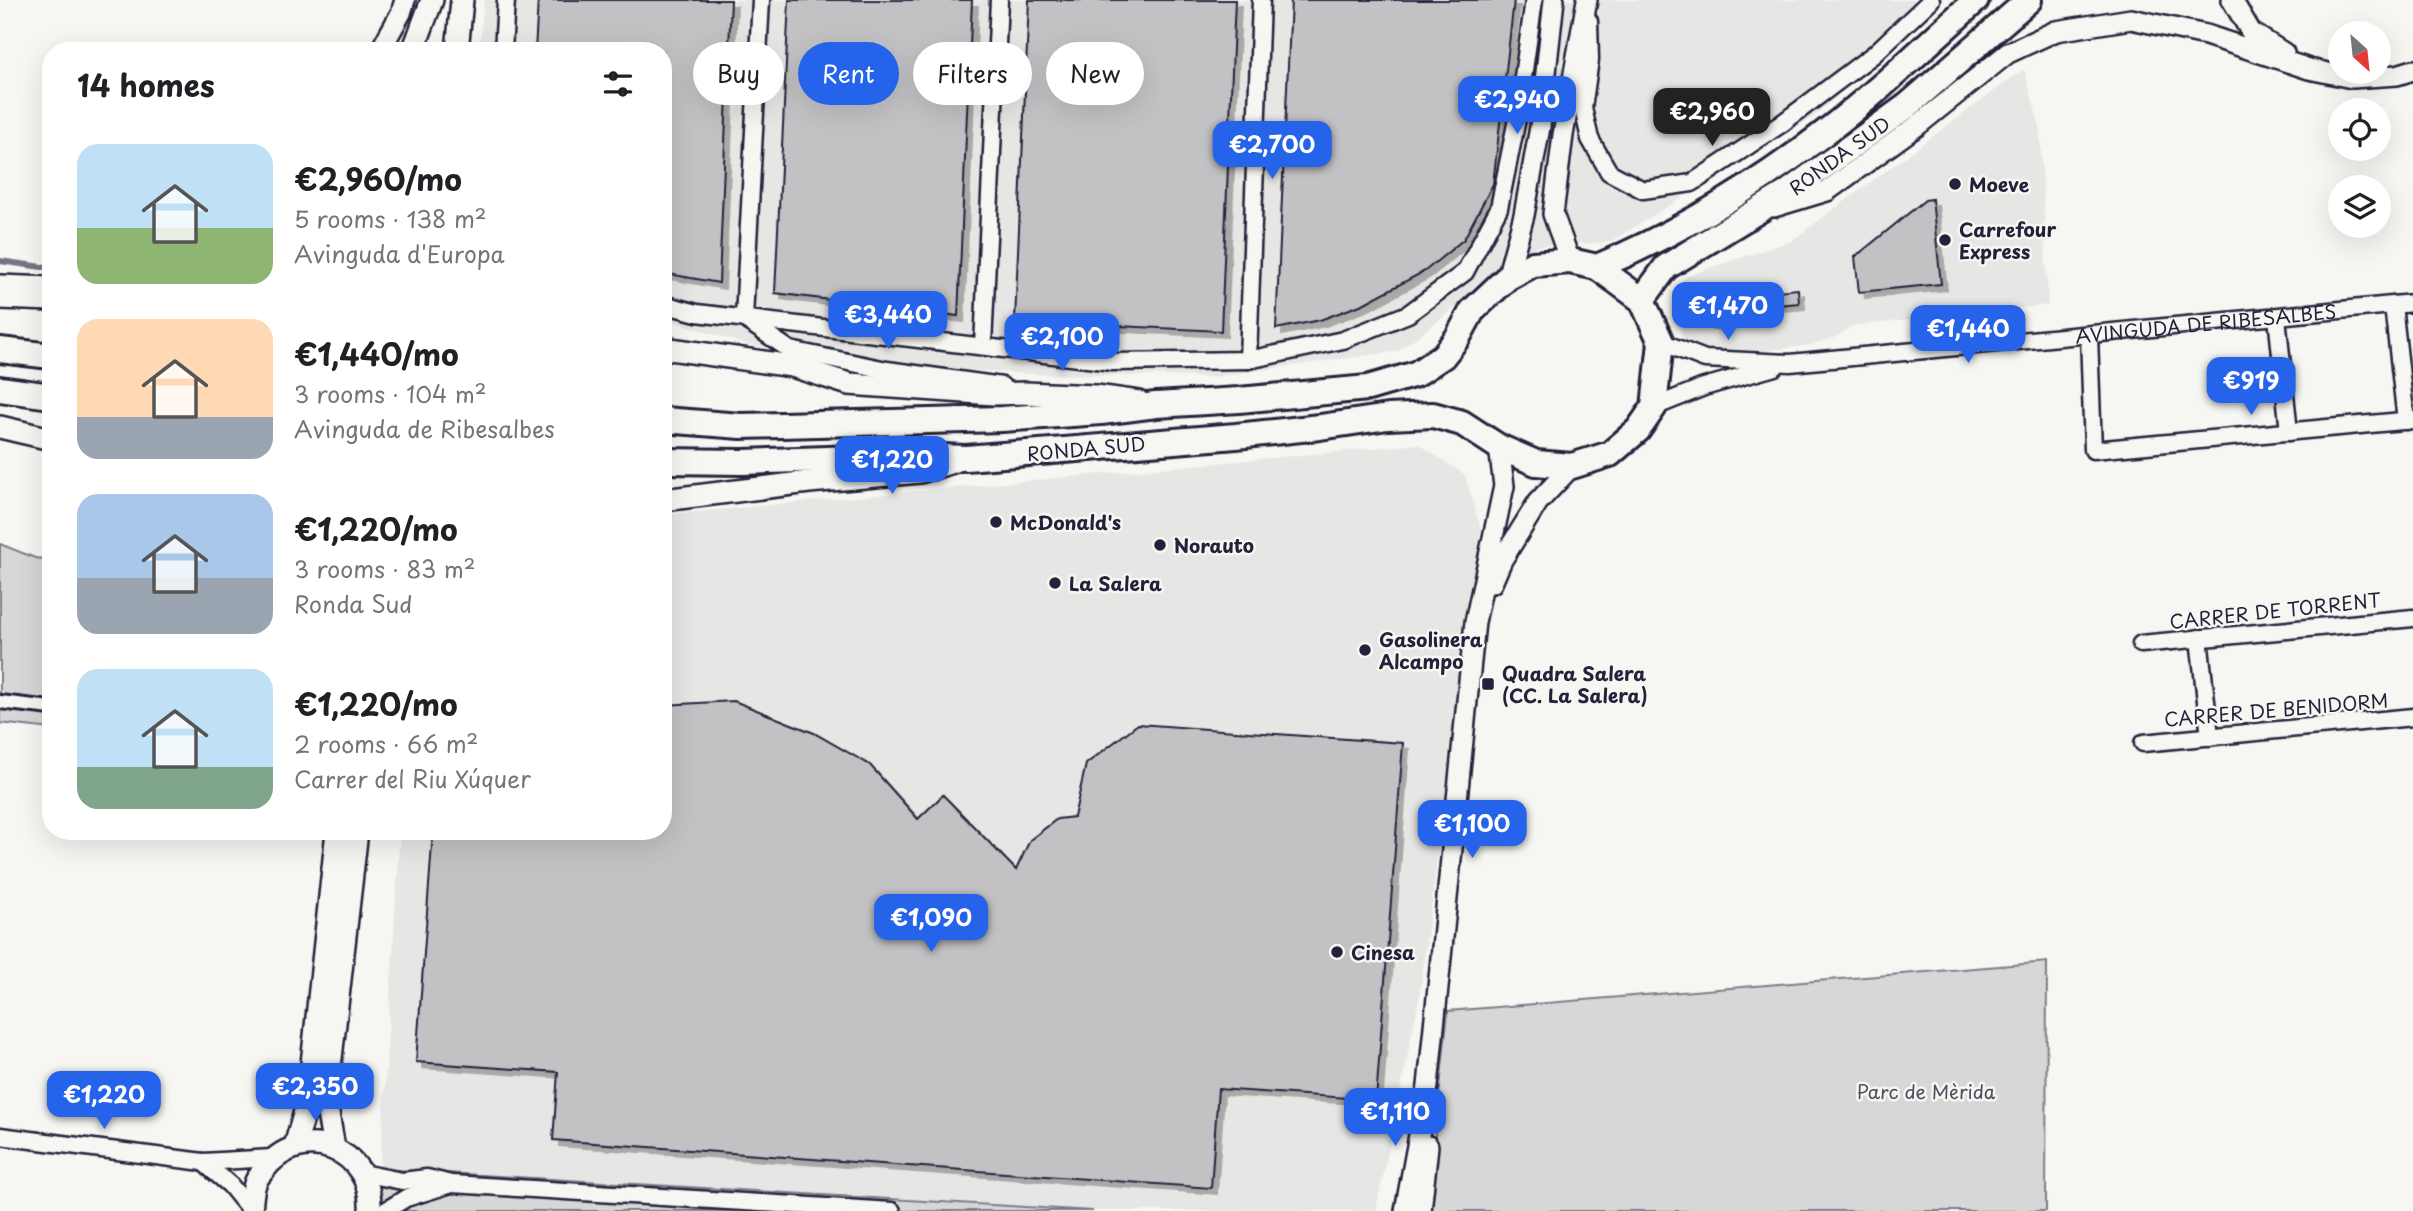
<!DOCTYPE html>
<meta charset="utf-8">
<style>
body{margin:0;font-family:"Playpen Sans",sans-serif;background:#f6f6f6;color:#202124;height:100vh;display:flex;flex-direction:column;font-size:26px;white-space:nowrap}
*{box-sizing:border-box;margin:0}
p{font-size:23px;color:#757577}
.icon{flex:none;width:38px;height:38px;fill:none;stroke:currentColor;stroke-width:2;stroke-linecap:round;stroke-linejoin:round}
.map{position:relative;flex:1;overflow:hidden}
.drawer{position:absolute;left:42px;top:42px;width:630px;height:798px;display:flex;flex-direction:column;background:#fff;border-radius:28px;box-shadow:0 7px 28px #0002}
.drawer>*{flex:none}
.hud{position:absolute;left:693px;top:42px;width:665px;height:63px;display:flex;gap:14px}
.needle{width:46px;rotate:153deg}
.buttons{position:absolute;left:2328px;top:21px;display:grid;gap:14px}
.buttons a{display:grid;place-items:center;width:63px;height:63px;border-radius:50%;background:#fff;box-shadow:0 7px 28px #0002;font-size:35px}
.price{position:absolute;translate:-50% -60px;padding:0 16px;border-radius:14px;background:#2563eb;color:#fff;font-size:23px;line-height:46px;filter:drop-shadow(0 2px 4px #0008)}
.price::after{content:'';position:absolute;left:50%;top:42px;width:21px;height:16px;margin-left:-10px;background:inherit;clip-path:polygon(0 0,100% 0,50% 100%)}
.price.current{background:#222;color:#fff}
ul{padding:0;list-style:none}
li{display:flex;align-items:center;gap:21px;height:175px;padding:0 35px}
li span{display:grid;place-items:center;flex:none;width:196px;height:140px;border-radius:21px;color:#555}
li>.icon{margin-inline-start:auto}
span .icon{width:84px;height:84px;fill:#fffc;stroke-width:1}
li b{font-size:30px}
h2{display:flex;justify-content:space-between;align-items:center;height:84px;padding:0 35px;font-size:30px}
.chip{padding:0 24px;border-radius:32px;background:#fff;box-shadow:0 7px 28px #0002;font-size:24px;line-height:63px}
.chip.current{background:#2563eb;color:#fff}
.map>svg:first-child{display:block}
</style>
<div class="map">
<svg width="2413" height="1211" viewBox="0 0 2413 1211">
<defs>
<filter id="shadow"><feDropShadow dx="6" dy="6" stdDeviation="0" flood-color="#0004"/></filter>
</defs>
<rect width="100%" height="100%" fill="#f6f6f2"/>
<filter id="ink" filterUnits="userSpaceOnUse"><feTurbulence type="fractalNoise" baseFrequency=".0143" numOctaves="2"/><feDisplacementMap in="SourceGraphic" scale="14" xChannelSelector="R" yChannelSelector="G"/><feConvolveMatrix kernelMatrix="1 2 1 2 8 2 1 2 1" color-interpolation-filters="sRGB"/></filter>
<g filter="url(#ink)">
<path fill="#e6e6e4" d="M 484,0 L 1943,0 L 1812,118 L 1610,242 L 1536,246 L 1398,351 L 1212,377 L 1028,374 L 887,365 L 744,344 L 663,318 L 663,51 L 479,51 Z
M 2024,69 L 2040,127 L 2048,305 L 1852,326 L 1836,337 L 1811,345 L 1744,353 L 1695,348 L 1685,341 L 1671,312 L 1678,284 L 1689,275 L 1791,241 Z
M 1419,444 L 1465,475 L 1481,529 L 1419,999 L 1376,1211 L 1093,1211 L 380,1169 L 400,831 L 663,831 L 663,515 Z"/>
<path fill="#d7d7d7" stroke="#7c7c89" stroke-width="2" d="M 0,544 L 35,558 L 51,560 L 51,729 L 0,723 Z
M 2047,962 L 2046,1211 L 1427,1211 L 1448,1011 Z
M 380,1169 L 1093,1211 L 364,1211 Z"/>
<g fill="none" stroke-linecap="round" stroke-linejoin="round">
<path stroke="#757583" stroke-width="6" d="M 0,261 L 42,267 L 51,266"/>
</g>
<path fill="#c2c2c4" stroke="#22223b" stroke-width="2" filter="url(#shadow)" d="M 538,0 L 731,0 L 719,283 L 663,273 L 663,51 L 535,51 Z
M 789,0 L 972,0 L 958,316 L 775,293 Z
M 1029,0 L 1235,0 L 1221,331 L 1015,321 Z
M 1291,0 L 1514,0 L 1493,184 L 1464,239 L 1425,271 L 1363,304 L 1320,320 L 1276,329 Z
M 1932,199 L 1941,284 L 1859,292 L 1855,257 L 1925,200 Z
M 1754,288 L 1754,293 L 1798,289 L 1799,303 L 1756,307 L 1756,317 L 1749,317 L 1750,320 L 1706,324 L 1705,310 L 1748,305 L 1747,289 Z
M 734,701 L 814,733 L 870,765 L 918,819 L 943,795 L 1016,870 L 1030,840 L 1057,819 L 1074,817 L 1086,764 L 1138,724 L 1403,743 L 1376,1100 L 1218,1089 L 1211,1188 L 553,1140 L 558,1072 L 416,1062 L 433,831 L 663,831 L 663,705 Z"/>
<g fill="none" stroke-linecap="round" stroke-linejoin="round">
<defs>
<path id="pedestrian" d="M 0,702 L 51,708"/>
<g id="minor">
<path d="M 1589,21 L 1590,60 L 1583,108 L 1590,139 L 1609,172 L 1643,190 L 1692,183 L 1781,124 L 1874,54 L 1931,0"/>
<path d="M 503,51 L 506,0"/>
<path d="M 663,304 L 697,313 L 1113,362 L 1248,360 L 1343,340 L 1408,314 L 1465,272 L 1499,208 L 1517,119 L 1534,0"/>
<path d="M 2393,305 L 2406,421"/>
<path d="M 2277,317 L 2289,432"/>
<path d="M 744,318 L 761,0"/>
<path d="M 746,320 L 790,350 L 887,370 L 1002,386"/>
<path d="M 2089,335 L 2093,450 L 2413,420"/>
<path id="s1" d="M 1661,342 L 1705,359 L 1790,363 L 2413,303"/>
<path d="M 983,346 L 999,0"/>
<path d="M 1248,360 L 1261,0"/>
<path d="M 1654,407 L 1704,387 L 1775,367"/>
<path d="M 2199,638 L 2210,737"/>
<path d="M 2141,644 L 2413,618"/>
<path d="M 2143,743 L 2413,717"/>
<path d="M 0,1136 L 203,1162 L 272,1158"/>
<path d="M 203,1162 L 230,1185 L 251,1211"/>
<path d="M 362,1173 L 402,1181 L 427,1178 L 451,1184 L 892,1211"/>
<path d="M 385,1211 L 406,1198 L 451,1184"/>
</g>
<path id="tertiary" d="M 2232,0 L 2251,32 L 2284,53
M 380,51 L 401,13 L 405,0
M 1774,207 L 1827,191 L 1918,125 L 2008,53 L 2056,31 L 2131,19 L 2206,35 L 2309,69 L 2352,78 L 2397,75 L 2413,70
M 1570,261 L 1553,214 L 1563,135 L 1587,0
M 1507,278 L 1524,215 L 1540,127 L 1554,0
M 0,285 L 51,287
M 1492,583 L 1502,560 L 1538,502 L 1572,466
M 1405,1211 L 1428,1086 L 1475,622 L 1504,486 L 1499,447
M 1421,1211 L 1428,1146"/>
<path id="secondary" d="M 413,51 L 432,0
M 457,51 L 462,0
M 0,298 L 51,300
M 663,348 L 792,366 L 849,384 L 994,394 L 1025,393 L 1096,396 L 1139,402
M 0,427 L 51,439
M 663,500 L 809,482 L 920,472 L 956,461
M 295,1146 L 308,1101 L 337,831
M 334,1148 L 326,1102 L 357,831
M 251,1211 C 252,1202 252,1192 255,1184 C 256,1179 260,1175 263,1171 C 301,1120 374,1149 370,1211"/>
<g id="primary">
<path d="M 1597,267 C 1678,233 1753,188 1823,134 C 1877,93 1926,45 1976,0"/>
<path id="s2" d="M 1642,300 L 1666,267 L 1787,193 L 1907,106 L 2029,0"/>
<path d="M 0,350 L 51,356"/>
<path d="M 0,389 L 51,396"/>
<path d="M 663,420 L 741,426 L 1002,419 L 1101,412 L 1156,405 L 1239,400 L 1368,388 L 1416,374 L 1443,356 L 1458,337 L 1472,311 L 1507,278 L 1533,264 L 1570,261 L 1597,267 L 1642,300 L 1661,342 L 1654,407 L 1638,430 L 1610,454 L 1572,466 L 1536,463 L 1499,447 L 1462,423 L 1433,415 L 1388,417 L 1320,427 L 1236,436 L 966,458 L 915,456 L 743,462 L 663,461"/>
</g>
</defs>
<use href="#pedestrian" stroke="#22223b" stroke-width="18"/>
<use href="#minor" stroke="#22223b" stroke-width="21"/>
<use href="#tertiary" stroke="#22223b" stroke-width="24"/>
<use href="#secondary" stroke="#22223b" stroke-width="26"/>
<use href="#primary" stroke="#22223b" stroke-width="30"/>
<use href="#pedestrian" stroke="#f6f6f2" stroke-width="12"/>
<use href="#minor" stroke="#f6f6f2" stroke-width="16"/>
<use href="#tertiary" stroke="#f6f6f2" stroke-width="19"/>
<use href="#secondary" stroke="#f6f6f2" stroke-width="21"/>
<use href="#primary" stroke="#f6f6f2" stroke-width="24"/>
</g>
</g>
<g fill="#22223b" stroke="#f6f6f2" stroke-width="2.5">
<circle cx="1955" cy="184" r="7"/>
<circle cx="1945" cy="240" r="7"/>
<circle cx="996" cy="522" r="7"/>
<circle cx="1160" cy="545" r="7"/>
<circle cx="1055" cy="583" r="7"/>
<circle cx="1365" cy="650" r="7"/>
<rect x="1481" y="677" width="14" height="14" rx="3.5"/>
<circle cx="1337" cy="952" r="7"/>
</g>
<g text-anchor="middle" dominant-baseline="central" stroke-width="5" stroke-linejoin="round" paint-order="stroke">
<g font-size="19" fill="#22223b" stroke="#f6f6f2">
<text stroke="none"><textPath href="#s2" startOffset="247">RONDA SUD</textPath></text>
<text stroke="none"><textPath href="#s1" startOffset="550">AVINGUDA DE RIBESALBES</textPath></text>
<text transform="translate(1086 448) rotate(-5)">RONDA SUD</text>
<text transform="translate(2275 610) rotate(-6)">CARRER DE TORRENT</text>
<text transform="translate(2276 709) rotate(-5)">CARRER DE BENIDORM</text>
</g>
<g font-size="19" font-weight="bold" fill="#22223b" stroke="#f6f6f2" text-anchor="start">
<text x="1969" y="184">Moeve</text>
<text x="1959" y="229">Carrefour<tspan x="1959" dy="22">Express</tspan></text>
<text x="1010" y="522">McDonald's</text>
<text x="1174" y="545">Norauto</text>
<text x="1069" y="583">La Salera</text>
<text x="1379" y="639">Gasolinera<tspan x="1379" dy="22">Alcampo</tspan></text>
<text x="1502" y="673">Quadra Salera<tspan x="1502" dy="22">(CC. La Salera)</tspan></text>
<text x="1351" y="952">Cinesa</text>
</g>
<g font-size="19" fill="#4f4f62" stroke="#f6f6f2">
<text x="1926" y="1091">Parc de Mèrida</text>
</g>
</g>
</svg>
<div class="buttons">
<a><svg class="needle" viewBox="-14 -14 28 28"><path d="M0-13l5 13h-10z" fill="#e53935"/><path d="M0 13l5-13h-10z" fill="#757577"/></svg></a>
<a><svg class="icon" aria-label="locate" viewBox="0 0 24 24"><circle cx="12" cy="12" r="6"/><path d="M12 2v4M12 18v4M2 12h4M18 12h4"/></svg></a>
<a><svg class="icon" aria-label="layers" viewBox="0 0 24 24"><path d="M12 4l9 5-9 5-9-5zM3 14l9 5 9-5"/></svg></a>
</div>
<b class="price" style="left:1517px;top:136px">€2,940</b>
<b class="price current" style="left:1712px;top:148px">€2,960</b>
<b class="price" style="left:1272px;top:181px">€2,700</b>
<b class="price" style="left:1728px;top:342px">€1,470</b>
<b class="price" style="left:888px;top:351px">€3,440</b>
<b class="price" style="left:1968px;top:365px">€1,440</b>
<b class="price" style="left:1062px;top:373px">€2,100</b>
<b class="price" style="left:2251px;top:417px">€919</b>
<b class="price" style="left:892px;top:496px">€1,220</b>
<b class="price" style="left:1472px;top:860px">€1,100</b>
<b class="price" style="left:931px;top:954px">€1,090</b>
<b class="price" style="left:315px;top:1123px">€2,350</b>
<b class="price" style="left:104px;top:1131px">€1,220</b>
<b class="price" style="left:1395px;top:1148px">€1,110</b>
<div class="hud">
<a class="chip">Buy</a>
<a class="chip current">Rent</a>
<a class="chip">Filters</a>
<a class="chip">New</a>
</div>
<section class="drawer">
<h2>14 homes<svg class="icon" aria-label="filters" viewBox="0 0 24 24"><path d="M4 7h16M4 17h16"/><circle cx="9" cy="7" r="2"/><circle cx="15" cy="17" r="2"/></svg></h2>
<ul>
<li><span style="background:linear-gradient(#bfe0f5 60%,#8fb573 0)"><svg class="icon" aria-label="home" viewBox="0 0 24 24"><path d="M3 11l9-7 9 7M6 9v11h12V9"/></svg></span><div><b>€2,960/mo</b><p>5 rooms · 138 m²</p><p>Avinguda d'Europa</p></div></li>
<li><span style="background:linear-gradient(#ffd9b3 70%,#9aa5b1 0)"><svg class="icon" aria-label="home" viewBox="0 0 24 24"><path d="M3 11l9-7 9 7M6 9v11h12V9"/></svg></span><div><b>€1,440/mo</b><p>3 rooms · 104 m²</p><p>Avinguda de Ribesalbes</p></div></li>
<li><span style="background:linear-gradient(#a9c7e8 60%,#9aa5b1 0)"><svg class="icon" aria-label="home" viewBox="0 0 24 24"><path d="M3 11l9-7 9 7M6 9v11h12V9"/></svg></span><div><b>€1,220/mo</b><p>3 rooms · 83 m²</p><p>Ronda Sud</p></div></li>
<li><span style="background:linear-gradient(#bfe0f5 70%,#7fa58c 0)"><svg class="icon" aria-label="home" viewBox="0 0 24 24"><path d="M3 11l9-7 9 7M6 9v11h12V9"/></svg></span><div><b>€1,220/mo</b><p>2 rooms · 66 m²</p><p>Carrer del Riu Xúquer</p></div></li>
</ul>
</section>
</div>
